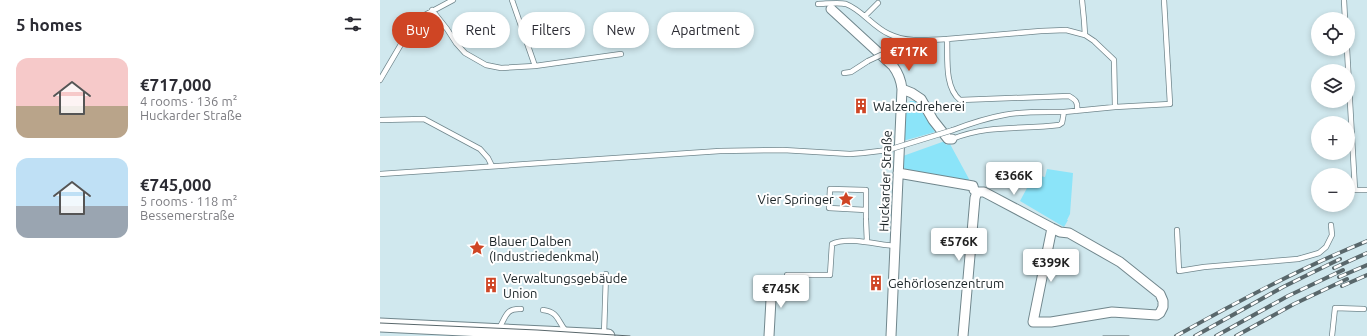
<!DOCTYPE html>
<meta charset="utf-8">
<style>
body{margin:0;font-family:Ubuntu,sans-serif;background:#f7f7f7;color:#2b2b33;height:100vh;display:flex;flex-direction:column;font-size:15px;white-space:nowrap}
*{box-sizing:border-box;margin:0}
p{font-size:13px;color:#7c7c81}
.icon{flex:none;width:22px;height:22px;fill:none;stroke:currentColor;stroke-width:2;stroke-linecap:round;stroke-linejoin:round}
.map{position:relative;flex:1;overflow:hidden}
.side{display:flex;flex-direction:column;background:#fff;width:380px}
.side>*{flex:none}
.banner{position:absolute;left:12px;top:12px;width:380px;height:36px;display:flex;gap:8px}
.fabs{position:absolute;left:931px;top:12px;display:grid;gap:8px}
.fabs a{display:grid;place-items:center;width:44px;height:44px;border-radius:50%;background:#fff;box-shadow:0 2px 6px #0003;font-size:20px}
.price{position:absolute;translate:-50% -34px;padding:0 9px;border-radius:4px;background:#fff;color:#222;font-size:13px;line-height:26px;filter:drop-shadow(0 1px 2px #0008)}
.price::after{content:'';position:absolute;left:50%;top:24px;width:12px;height:9px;margin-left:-6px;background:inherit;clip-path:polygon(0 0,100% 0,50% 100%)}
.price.active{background:#cf4524;color:#fff}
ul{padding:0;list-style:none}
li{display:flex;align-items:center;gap:12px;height:100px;padding:0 16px}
li span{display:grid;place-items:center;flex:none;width:112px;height:80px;border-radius:12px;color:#555}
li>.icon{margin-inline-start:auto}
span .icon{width:48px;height:48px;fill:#fffc;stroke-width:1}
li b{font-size:17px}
h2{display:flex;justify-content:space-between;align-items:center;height:48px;padding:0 16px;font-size:17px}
.pill{padding:0 14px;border-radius:18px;background:#fff;box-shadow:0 2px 6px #0003;font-size:14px;line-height:36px}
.pill.active{background:#cf4524;color:#fff}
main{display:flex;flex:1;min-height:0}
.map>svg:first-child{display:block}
</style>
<main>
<section class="side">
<h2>5 homes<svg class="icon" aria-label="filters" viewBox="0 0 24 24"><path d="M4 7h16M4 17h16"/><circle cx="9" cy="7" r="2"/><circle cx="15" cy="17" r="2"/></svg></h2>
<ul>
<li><span style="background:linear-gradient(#f6c9c9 60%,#b9a48a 0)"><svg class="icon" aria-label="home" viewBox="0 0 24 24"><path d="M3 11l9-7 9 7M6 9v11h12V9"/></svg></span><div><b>€717,000</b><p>4 rooms · 136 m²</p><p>Huckarder Straße</p></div></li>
<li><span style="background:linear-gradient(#bfe0f5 60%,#9aa5b1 0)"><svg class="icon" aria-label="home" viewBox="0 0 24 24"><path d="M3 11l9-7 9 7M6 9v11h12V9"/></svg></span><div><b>€745,000</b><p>5 rooms · 118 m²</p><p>Bessemerstraße</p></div></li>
</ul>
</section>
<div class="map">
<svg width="987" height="336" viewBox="0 0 987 336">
<rect width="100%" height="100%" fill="#d0e8ee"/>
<path fill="#8be4f9" d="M 530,101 L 535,101 L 555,132 L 523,141 L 527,106 Z
M 565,141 L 566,145 L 570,144 L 589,179 L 588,181 L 527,171 L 523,167 L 523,156 Z
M 667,169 L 693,173 L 690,214 L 687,220 L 688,220 L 684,227 L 640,201 L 647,188 L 650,174 L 665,177 Z"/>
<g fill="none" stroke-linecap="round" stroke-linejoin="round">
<defs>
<path id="lane" d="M 132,0 L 155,66
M 702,0 L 704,20 L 705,35
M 964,0 L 965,19
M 438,4 C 445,4 459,2 466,4 C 482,10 493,27 509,34 C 527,43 548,40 567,39
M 52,10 L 67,29 L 76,43 L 85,53 L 106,65 L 121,68 L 155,66 L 241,54
M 485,16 L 498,3
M 518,47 L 534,41
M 967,49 L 975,190 L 987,190
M 464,73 L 471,72 L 488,61
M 0,80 L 30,29 L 45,15 L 73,0
M 735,107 L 790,104 L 784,0
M 684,112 L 735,107 L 734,60 L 714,41 L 705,35 L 686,30 L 661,31 L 567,39 C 568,57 564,87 580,100 L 689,96 C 696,100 698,102 697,111
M 0,120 L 44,119 L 100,149 L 108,158 L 112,166
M 572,139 C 610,124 641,130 679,125 L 682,123 L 684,112 C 664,112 643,111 624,115 C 607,118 589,124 573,130
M 0,174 L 340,151 L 403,150 L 470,154 L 483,153 L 508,150
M 486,210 L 449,208 L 450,189 L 486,190 L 486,218
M 486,220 L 487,242
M 797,230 L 799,271 L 824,267 L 918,259 L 939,253 L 946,247 L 952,235 L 951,225
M 407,275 L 450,275 L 452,244 C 467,236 498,245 516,246
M 163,310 C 179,312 177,321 186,331
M 119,328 C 126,318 125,308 141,309
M 224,334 L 226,274
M 952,336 L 955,308 L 984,309"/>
<path id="street" d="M 451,9 L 513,66 C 519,74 521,80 522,89 L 511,336
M 522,89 L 532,93 L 541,99 L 553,120 L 568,139 L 572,139
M 518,173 L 593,186 L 594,190 L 597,192 L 604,192 L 672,228 L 680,232 L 689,233 L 740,262 L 780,294 L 783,301 L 783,307 L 780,313 L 777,315 L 732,312 L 671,322 L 653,322 L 672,228
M 389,336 L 392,281
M 583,336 L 595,198 L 597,192"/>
<path id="secondary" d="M 0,325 L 228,336"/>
</defs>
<use href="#lane" stroke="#70868c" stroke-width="6"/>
<use href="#street" stroke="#70868c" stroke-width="11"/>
<use href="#secondary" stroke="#70868c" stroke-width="15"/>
<use href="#lane" stroke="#fff" stroke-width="4.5"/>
<use href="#street" stroke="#fff" stroke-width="9"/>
<use href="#secondary" stroke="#fff" stroke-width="13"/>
<path stroke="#59676b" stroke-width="1" d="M 0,323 L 157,330 L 250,336
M 723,336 L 749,336"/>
<defs>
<path id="rail" d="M 954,268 L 987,253
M 959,277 L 987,265
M 962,286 L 987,275
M 796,336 C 858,301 921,268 987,241
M 815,336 L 903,287 L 960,259
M 836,336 L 908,296 L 963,270
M 856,336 L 914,304 L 967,279"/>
</defs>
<use href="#rail" stroke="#59676b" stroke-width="4"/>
<use href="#rail" stroke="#fff" stroke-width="2.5" stroke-dasharray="8" stroke-linecap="butt"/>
<defs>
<path id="lane-bridge" d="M 488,61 L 518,47
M 508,150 L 573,130"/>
</defs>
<use href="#lane-bridge" stroke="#70868c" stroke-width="6" stroke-linecap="butt"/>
<use href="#lane-bridge" stroke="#fff" stroke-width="4.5"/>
</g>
<defs>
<symbol id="building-bare" viewBox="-9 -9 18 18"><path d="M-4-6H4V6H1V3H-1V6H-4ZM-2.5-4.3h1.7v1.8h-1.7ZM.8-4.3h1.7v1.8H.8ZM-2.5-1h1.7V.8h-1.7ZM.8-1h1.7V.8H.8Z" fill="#cf4524" stroke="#fff" stroke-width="2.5" paint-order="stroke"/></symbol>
<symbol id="sight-bare" viewBox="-9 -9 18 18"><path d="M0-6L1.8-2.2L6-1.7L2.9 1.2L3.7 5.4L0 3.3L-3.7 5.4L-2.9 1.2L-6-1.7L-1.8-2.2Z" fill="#cf4524" stroke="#fff" stroke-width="2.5" paint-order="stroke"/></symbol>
</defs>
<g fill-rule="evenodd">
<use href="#building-bare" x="470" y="95" width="22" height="22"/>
<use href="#sight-bare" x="455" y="188" width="22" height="22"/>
<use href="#sight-bare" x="86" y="237" width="22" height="22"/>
<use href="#building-bare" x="485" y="272" width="22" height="22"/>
<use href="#building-bare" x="100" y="274" width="22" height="22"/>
</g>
<g text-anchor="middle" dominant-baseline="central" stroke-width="4" stroke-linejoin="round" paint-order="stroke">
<g font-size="13" fill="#192225" stroke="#fff" text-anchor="start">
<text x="493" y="106">Walzendreherei</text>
<text x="454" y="199" text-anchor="end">Vier Springer</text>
<text x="109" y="241">Blauer Dalben<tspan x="109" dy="15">(Industriedenkmal)</tspan></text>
<text x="123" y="278">Verwaltungsgebäude<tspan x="123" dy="15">Union</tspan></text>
<text x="508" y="283">Gehörlosenzentrum</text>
</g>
<g font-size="13" fill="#192225" stroke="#fff">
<text transform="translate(505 181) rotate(-88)">Huckarder Straße</text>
</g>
</g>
</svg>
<div class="fabs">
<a><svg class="icon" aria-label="locate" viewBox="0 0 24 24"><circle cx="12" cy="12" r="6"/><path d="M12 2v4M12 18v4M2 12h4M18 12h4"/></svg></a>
<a><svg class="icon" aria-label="layers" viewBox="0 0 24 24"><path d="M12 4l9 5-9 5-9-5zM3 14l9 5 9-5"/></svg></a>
<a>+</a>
<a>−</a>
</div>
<b class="price active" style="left:529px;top:72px">€717K</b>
<b class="price" style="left:634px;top:196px">€366K</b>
<b class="price" style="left:579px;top:262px">€576K</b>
<b class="price" style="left:671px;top:283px">€399K</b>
<b class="price" style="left:401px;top:309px">€745K</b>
<div class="banner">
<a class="pill active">Buy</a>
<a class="pill">Rent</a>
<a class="pill">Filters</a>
<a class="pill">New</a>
<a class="pill">Apartment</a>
</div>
</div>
</main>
